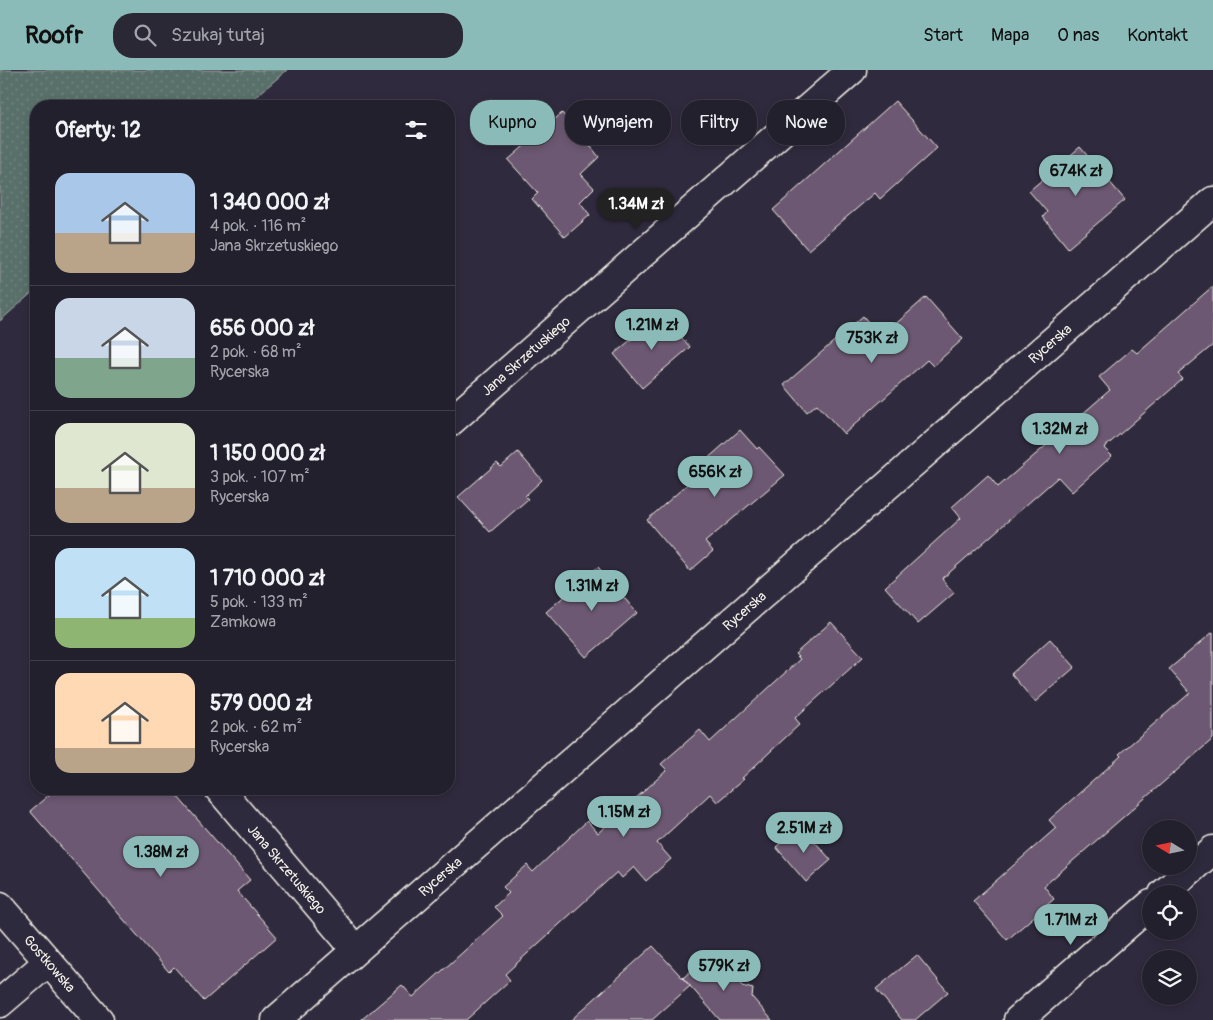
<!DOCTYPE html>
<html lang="pl">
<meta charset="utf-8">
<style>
body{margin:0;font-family:Pangolin,sans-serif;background:#2b2836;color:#f1f3f6;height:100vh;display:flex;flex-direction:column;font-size:19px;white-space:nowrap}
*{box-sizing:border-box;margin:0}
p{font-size:16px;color:#a3a3aa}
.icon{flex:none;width:28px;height:28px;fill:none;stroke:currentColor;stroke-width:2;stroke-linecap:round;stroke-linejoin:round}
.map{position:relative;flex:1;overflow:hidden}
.side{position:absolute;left:30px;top:30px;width:425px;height:695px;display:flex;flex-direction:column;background:#23202e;border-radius:20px;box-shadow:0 2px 8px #0003,0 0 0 1px #403e4a}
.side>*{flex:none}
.banner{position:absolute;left:470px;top:30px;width:475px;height:45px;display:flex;gap:10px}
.needle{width:32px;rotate:280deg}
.fabs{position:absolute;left:1142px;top:750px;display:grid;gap:10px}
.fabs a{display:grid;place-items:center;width:55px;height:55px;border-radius:50%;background:#23202e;box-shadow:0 2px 8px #0003,0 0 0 1px #403e4a;font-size:25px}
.price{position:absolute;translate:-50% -42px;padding:0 11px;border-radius:18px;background:#8bbbb9;color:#111;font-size:16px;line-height:32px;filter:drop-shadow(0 1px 2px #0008)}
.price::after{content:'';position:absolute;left:50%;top:30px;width:15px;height:11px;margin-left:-8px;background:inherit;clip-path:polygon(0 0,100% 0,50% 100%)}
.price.active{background:#222;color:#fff}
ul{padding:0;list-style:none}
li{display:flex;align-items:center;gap:15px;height:125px;padding:0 25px}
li+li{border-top:1px solid #403e4a}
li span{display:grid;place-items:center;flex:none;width:140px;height:100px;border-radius:15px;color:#555}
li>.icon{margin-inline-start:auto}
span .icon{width:60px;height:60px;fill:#fffc;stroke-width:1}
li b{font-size:21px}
h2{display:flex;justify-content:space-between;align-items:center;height:60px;padding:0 25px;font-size:21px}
.pill{padding:0 18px;border-radius:20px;background:#23202e;box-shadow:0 2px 8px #0003,0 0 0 1px #403e4a;font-size:18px;line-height:45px}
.pill.active{background:#8bbbb9;color:#111}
header{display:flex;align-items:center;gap:30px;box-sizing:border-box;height:70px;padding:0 25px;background:#8bbbb9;color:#111}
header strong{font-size:24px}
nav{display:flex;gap:28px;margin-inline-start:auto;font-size:18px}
.search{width:350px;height:45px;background:#2b2836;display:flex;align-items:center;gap:12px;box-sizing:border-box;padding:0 18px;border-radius:20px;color:#a3a3aa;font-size:19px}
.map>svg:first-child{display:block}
</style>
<header>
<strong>Roofr</strong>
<div class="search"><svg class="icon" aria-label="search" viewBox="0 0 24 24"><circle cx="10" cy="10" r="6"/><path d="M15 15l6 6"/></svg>Szukaj tutaj</div>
<nav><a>Start</a><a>Mapa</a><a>O nas</a><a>Kontakt</a></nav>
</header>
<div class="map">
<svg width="1213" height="950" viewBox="0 0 1213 950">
<defs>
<pattern id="grass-dots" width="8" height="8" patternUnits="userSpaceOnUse" patternTransform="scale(1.25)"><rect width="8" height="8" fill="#596f69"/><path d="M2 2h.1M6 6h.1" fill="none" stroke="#71847e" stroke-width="1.8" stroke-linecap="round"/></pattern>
</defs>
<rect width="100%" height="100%" fill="#2f2a3d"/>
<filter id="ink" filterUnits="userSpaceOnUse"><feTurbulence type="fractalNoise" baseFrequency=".02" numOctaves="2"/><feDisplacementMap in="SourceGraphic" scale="10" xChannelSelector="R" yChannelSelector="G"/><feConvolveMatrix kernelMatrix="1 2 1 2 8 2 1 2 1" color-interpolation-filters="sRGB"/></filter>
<g filter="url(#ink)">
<path fill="url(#grass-dots)" stroke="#a6b0a8" d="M 0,0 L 287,0 L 245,36 L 36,36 L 36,219 L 0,251 Z"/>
<path fill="#6c5972" stroke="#f4f1e8" d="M 895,31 L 937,78 L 880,129 L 875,123 L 808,180 L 773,140 Z
M 562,43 L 576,59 L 592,61 L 589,74 L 599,87 L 581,104 L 594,118 L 580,132 L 590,145 L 565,167 L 532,129 L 538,123 L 508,90 Z
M 1080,77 L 1125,130 L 1068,178 L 1043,147 L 1047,142 L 1029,121 Z
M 1213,216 L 1213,275 L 1178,304 L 1183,309 L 1104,378 L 1112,386 L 1072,422 L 1058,407 L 942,509 L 954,523 L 918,554 L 885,517 L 961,448 L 952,437 L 988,405 L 998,417 L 1110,320 L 1099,307 L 1132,279 L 1137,283 Z
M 926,227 L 963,269 L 933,296 L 927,290 L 844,364 L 817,334 L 807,342 L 784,315 L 863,246 L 881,267 Z
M 661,244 L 690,277 L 642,318 L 614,284 Z
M 740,360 L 757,379 L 759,377 L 785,405 L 705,472 L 713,481 L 690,501 L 647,450 L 709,395 L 705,391 Z
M 518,382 L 542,410 L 525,426 L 528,429 L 490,462 L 458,427 L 497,393 L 501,397 Z
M 598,497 L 637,543 L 586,587 L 546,542 Z
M 831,552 L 863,587 L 795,648 L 800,654 L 742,708 L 744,709 L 717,732 L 710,724 L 657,773 L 671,789 L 646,811 L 634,797 L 622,808 L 617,802 L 505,904 L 510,910 L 466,950 L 361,950 L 402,915 L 413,927 L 503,846 L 494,837 L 509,823 L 503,817 L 527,795 L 533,802 L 587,751 L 598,763 L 667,700 L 661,694 L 700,660 L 710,672 L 800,589 L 795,584 Z
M 1213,562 L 1213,669 L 1044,816 L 1054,829 L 1007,870 L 973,831 L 1056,758 L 1049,750 L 1121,686 L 1119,684 L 1190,623 L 1169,599 Z
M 1050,569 L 1075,597 L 1035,632 L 1011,604 Z
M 56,719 L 171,719 L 250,810 L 237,821 L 277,867 L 204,931 L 174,897 L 169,902 L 30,741 Z
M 801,756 L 831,790 L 806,812 L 776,777 Z
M 653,876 L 690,916 L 652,950 L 571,950 Z
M 712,882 L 742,916 L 753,919 L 752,927 L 772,950 L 720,950 L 683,908 Z
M 917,885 L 948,922 L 915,950 L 902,950 L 876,919 Z"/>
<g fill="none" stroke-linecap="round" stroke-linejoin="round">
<defs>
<g id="minor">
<path id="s1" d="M 449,353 L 852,0"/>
<path id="s2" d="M 219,719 L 355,879"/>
<path d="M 1163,824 L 1213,780"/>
<path id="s3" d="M 0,836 L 99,950"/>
<path d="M 0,933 L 48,892"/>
<path id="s4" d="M 276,950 L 1213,131"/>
<path d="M 1018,950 L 1151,834"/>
</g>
</defs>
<use href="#minor" stroke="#f4f1e8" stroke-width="31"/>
<use href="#minor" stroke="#2f2a3d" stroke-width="28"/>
</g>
</g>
<g text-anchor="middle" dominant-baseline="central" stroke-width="5" stroke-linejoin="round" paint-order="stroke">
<g font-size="14" fill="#f4f1e8" stroke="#2f2a3d">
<text stroke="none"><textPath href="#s4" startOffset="1028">Rycerska</textPath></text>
<text stroke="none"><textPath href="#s1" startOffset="102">Jana Skrzetuskiego</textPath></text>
<text stroke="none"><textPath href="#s4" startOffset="622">Rycerska</textPath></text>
<text stroke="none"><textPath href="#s2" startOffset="105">Jana Skrzetuskiego</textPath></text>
<text stroke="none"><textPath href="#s4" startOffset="218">Rycerska</textPath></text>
<text stroke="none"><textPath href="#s3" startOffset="76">Gostkowska</textPath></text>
</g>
</g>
</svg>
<div class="fabs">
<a><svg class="needle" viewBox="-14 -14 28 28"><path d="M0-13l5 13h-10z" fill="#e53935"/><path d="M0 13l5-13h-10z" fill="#a3a3aa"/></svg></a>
<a><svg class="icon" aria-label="locate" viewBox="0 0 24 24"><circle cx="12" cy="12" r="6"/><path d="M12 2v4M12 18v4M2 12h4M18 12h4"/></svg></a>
<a><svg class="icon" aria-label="layers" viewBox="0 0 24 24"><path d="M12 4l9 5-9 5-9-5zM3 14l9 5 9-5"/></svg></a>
</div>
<b class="price" style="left:1076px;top:127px">674K zł</b>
<b class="price active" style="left:636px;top:160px">1.34M zł</b>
<b class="price" style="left:652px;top:281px">1.21M zł</b>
<b class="price" style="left:872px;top:294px">753K zł</b>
<b class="price" style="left:1060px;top:385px">1.32M zł</b>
<b class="price" style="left:715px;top:428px">656K zł</b>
<b class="price" style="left:592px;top:542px">1.31M zł</b>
<b class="price" style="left:624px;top:768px">1.15M zł</b>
<b class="price" style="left:804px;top:784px">2.51M zł</b>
<b class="price" style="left:161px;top:808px">1.38M zł</b>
<b class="price" style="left:1071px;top:876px">1.71M zł</b>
<b class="price" style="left:724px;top:922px">579K zł</b>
<div class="banner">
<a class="pill active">Kupno</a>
<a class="pill">Wynajem</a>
<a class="pill">Filtry</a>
<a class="pill">Nowe</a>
</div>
<section class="side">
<h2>Oferty: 12<svg class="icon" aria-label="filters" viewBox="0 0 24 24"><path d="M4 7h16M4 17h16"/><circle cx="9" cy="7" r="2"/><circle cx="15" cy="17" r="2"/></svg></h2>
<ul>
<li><span style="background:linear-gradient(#a9c7e8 60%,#b9a48a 0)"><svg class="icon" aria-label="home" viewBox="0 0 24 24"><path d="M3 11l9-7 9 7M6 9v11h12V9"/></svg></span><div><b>1 340 000 zł</b><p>4 pok. · 116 m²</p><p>Jana Skrzetuskiego</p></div></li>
<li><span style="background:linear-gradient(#c9d6e8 60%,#7fa58c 0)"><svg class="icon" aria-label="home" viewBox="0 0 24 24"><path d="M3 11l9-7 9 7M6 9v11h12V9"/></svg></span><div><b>656 000 zł</b><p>2 pok. · 68 m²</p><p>Rycerska</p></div></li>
<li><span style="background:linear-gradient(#dfe7d0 65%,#b9a48a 0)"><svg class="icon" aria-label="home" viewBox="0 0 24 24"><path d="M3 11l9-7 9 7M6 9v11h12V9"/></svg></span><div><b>1 150 000 zł</b><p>3 pok. · 107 m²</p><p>Rycerska</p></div></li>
<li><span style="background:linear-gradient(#bfe0f5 70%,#8fb573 0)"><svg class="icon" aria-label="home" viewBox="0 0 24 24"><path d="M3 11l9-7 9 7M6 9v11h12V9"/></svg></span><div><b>1 710 000 zł</b><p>5 pok. · 133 m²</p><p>Zamkowa</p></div></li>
<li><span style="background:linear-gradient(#ffd9b3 75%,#b9a48a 0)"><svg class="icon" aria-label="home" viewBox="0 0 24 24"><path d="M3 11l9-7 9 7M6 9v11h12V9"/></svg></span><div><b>579 000 zł</b><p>2 pok. · 62 m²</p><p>Rycerska</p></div></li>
</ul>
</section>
</div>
